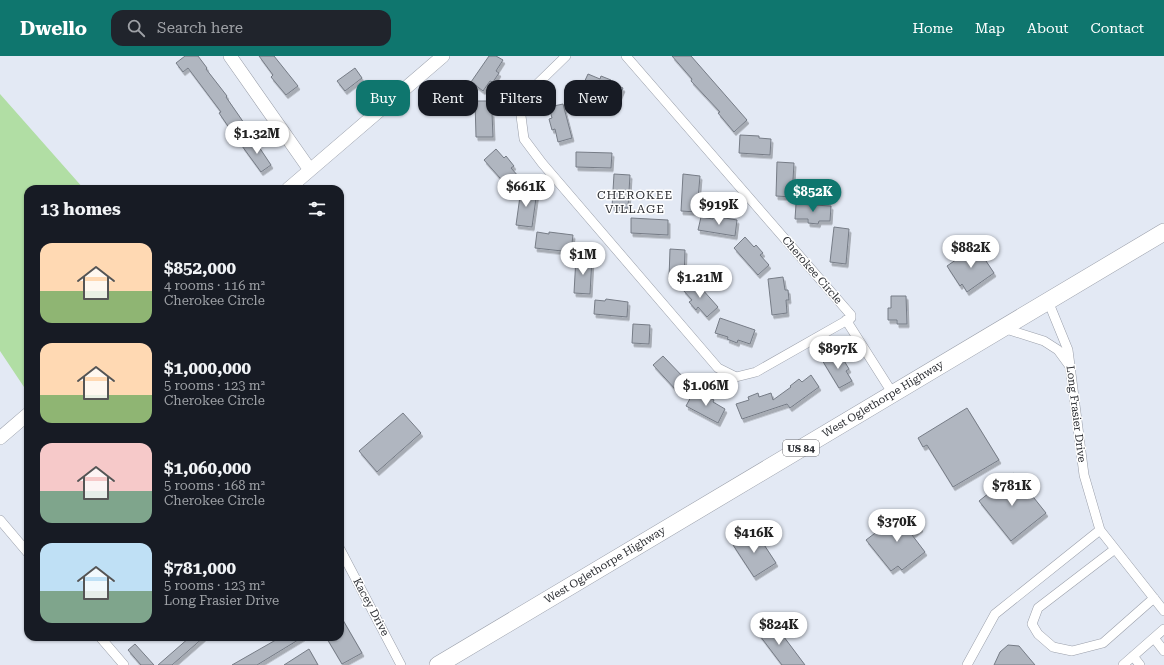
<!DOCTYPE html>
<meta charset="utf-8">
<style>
body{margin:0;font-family:"Roboto Serif",serif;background:#20242c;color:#f1f3f6;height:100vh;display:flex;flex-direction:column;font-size:15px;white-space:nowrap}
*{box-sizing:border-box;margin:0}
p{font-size:13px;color:#9ea1a6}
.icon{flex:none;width:22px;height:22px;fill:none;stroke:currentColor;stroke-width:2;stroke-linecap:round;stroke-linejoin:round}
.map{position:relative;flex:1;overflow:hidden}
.details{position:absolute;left:24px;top:129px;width:320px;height:456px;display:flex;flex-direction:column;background:#171b24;border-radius:12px;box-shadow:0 1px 3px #0004}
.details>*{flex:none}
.guide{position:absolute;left:356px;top:24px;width:380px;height:36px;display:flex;gap:8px}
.price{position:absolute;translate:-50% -34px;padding:0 9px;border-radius:14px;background:#fff;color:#222;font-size:13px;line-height:26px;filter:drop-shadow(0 1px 2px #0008)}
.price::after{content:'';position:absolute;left:50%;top:24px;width:12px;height:9px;margin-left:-6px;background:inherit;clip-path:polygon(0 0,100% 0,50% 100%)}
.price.on{background:#0f766e;color:#fff}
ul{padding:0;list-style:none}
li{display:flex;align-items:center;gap:12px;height:100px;padding:0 16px}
li span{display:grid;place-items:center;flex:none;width:112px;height:80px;border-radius:12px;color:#555}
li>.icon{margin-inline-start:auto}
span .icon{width:48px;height:48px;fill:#fffc;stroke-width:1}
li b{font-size:17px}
h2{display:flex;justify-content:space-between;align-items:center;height:48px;padding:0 16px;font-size:17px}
.chip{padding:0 14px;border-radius:12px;background:#171b24;box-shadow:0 1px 3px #0004;font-size:14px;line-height:36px}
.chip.on{background:#0f766e;color:#fff}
header{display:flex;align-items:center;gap:24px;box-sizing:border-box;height:56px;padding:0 20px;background:#0f766e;color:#fff}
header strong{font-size:19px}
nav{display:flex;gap:22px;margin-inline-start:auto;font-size:14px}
.search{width:280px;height:36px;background:#20242c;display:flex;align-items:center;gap:10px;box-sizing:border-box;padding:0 14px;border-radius:12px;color:#9ea1a6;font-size:15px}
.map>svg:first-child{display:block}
</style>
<header>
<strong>Dwello</strong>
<div class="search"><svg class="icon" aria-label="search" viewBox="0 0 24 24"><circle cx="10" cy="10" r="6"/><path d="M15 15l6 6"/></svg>Search here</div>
<nav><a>Home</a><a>Map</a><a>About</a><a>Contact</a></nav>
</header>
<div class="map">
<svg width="1164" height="609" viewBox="0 0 1164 609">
<defs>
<filter id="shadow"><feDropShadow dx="2" dy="3.5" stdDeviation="0" flood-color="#0004"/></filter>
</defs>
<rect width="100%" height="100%" fill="#e3e9f4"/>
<path fill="#b1dea4" d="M 0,38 L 84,133 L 28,133 L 28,337 L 0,295 Z"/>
<path fill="#b0b6c0" stroke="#767c86" filter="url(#shadow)" d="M 185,0 L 198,0 L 207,12 L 206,13 L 227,40 L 226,41 L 244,67 L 232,76 L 219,57 L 221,56 L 188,12 L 183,16 L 176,7 Z
M 259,0 L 274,0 L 298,30 L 286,39 L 271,21 L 273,19 Z
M 489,0 L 496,0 L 503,4 L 496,15 L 499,17 L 493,26 L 490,25 L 483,35 L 471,26 Z
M 672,0 L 691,0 L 747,64 L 734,76 L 718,57 L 720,56 L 691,25 L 692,23 Z
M 355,12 L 362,22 L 345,35 L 337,25 Z
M 588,18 L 600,23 L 601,20 L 611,24 L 610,26 L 623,32 L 617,46 L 582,31 Z
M 475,45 L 490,45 L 490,57 L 492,57 L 493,81 L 476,81 Z
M 563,48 L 572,82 L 558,86 L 555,73 L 552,74 L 549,63 L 552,62 L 549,51 Z
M 740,79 L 759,80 L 759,82 L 771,83 L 770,99 L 739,97 Z
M 253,82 L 271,109 L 261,116 L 242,90 Z
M 496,93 L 504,102 L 506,100 L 514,110 L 511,112 L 519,121 L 508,131 L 484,104 Z
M 576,96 L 612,97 L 611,112 L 576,111 Z
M 777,106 L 794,107 L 792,141 L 776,140 Z
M 614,118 L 630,119 L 628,152 L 612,151 Z
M 683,118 L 700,120 L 698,143 L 697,143 L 696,156 L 681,155 Z
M 521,133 L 537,135 L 532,171 L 516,169 Z
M 796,148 L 831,150 L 830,165 L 819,165 L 818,168 L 808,167 L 808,163 L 795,163 Z
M 713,160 L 737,164 L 735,180 L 698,174 L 701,161 L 713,163 Z
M 631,162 L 668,164 L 668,179 L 631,177 Z
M 834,171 L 849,173 L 846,208 L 830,206 Z
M 537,176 L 549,178 L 549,176 L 573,179 L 571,196 L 535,192 Z
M 745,181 L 754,191 L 756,189 L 763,197 L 760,199 L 769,209 L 758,219 L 734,192 Z
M 976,190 L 994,217 L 967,236 L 962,228 L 960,230 L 947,210 Z
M 670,193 L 685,194 L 684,223 L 669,222 Z
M 576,201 L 592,202 L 590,238 L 574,237 Z
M 783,221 L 785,234 L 788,234 L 789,244 L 786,244 L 787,257 L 772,259 L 768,223 Z
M 694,224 L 718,251 L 707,261 L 698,251 L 696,254 L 689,246 L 692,244 L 683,234 Z
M 891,240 L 906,240 L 907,268 L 897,268 L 897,264 L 888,264 L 888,252 L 891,252 Z
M 606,243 L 628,246 L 627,261 L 594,258 L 595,244 L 605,245 Z
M 720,262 L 755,274 L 750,288 L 738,284 L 737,287 L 727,283 L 728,281 L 715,277 Z
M 633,268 L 650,269 L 649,288 L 632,287 Z
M 835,296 L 840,304 L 843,303 L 849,313 L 846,315 L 852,325 L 839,332 L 822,304 Z
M 663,300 L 686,324 L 676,334 L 653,309 Z
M 811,319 L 819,331 L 790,352 L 787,348 L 742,363 L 736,348 L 749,344 L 748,341 L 758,337 L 759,341 L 771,337 L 773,344 L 791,331 L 790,330 L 799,323 L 802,326 Z
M 693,337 L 702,343 L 704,339 L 714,344 L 713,346 L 725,353 L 718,367 L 686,350 Z
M 967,352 L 999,404 L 953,431 L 927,389 L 923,391 L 918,382 Z
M 403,357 L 421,377 L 377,416 L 359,395 Z
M 1014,417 L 1046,457 L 1011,485 L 979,445 Z
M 909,458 L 921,472 L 912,479 L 925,496 L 902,514 L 898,510 L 891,515 L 866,484 L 891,465 L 895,469 Z
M 755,475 L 776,507 L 754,521 L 733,489 Z
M 340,559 L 362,597 L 342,608 L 326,581 L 340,581 Z
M 772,565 L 805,609 L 782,609 L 757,576 Z
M 190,581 L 204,581 L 172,609 L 158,609 Z
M 281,581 L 303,581 L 257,609 L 232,609 Z
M 135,588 L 154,609 L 141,609 L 128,594 Z
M 1008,589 L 1019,590 L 1035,609 L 994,609 L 1000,596 Z
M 309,593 L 318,609 L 284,609 Z"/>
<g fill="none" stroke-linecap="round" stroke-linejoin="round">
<defs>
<path id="street" d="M 566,0 L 527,38 L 521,60 L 524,83 L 542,107 L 718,312 L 736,321 L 756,316 L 851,262 L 851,259 L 626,0
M 1048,245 L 1068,294 L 1084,419 L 1100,474 L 1164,555
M 846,264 L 893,338
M 1003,272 L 1044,285 L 1058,294 L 1069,309
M 0,464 L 28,497
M 340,493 L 401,609
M 1115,493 L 1038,552 L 1032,568 L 1038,578 L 1053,591 L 1072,595 L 1103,587 L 1154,542
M 100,581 L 124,609
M 1154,582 L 1164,595
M 1133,600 L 1140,609
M 967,609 L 995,558 L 1100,474
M 1123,609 L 1164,573"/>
<path id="secondary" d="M 230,0 L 310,114
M 288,133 L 443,0
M 0,382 L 28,358"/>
<path id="highway" d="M 438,609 L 1164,176"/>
</defs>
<use href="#street" stroke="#9a9faa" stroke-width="10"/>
<use href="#secondary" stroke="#9a9faa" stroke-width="14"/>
<use href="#highway" stroke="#9a9faa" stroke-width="18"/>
<use href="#street" stroke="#fff" stroke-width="9"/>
<use href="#secondary" stroke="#fff" stroke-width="13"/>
<use href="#highway" stroke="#fff" stroke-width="17"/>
</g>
<g text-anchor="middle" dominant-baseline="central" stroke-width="3" stroke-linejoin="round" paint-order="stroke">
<rect fill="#fff" stroke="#6c6d71" stroke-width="1" x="783" y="384" width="36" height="16" rx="3"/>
<g font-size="10" font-weight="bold" fill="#2d2f34">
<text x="801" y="392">US 84</text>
</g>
<g font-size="11" fill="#2d2f34" stroke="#fff">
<text transform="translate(812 214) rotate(49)">Cherokee Circle</text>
<text transform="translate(883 343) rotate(-31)">West Oglethorpe Highway</text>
<text transform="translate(1076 358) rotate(83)">Long Frasier Drive</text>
<text transform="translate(605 509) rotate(-31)">West Oglethorpe Highway</text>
<text transform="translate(371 551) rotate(62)">Kacey Drive</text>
</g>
<g font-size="12" letter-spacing="1" fill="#2d2f34" stroke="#fff">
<text x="635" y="139">CHEROKEE<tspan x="635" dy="14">VILLAGE</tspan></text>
</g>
</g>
</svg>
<b class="price" style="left:257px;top:99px">$1.32M</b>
<b class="price" style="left:526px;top:152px">$661K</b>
<b class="price on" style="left:813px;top:157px">$852K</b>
<b class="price" style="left:719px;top:170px">$919K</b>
<b class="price" style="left:971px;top:213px">$882K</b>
<b class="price" style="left:583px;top:220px">$1M</b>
<b class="price" style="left:700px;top:243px">$1.21M</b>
<b class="price" style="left:838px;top:314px">$897K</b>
<b class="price" style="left:706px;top:351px">$1.06M</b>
<b class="price" style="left:1012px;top:451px">$781K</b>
<b class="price" style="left:897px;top:487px">$370K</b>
<b class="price" style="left:754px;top:498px">$416K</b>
<b class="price" style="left:779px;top:590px">$824K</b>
<div class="guide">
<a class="chip on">Buy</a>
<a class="chip">Rent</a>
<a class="chip">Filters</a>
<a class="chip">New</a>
</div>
<section class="details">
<h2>13 homes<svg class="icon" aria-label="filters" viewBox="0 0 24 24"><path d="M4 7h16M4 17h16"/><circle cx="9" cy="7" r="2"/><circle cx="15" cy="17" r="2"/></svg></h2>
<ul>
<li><span style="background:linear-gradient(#ffd9b3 60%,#8fb573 0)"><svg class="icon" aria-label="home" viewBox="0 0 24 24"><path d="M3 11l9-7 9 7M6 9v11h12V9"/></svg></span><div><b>$852,000</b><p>4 rooms · 116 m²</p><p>Cherokee Circle</p></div></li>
<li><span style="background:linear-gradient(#ffd9b3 65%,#8fb573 0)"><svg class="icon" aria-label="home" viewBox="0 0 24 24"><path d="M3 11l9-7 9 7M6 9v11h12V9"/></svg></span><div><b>$1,000,000</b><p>5 rooms · 123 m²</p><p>Cherokee Circle</p></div></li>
<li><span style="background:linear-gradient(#f6c9c9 60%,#7fa58c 0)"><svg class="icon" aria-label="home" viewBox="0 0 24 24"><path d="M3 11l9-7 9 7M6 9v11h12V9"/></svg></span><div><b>$1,060,000</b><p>5 rooms · 168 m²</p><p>Cherokee Circle</p></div></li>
<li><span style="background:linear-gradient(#bfe0f5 60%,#7fa58c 0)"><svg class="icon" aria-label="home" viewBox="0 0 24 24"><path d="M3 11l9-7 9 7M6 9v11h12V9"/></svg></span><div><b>$781,000</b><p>5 rooms · 123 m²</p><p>Long Frasier Drive</p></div></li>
</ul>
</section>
</div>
